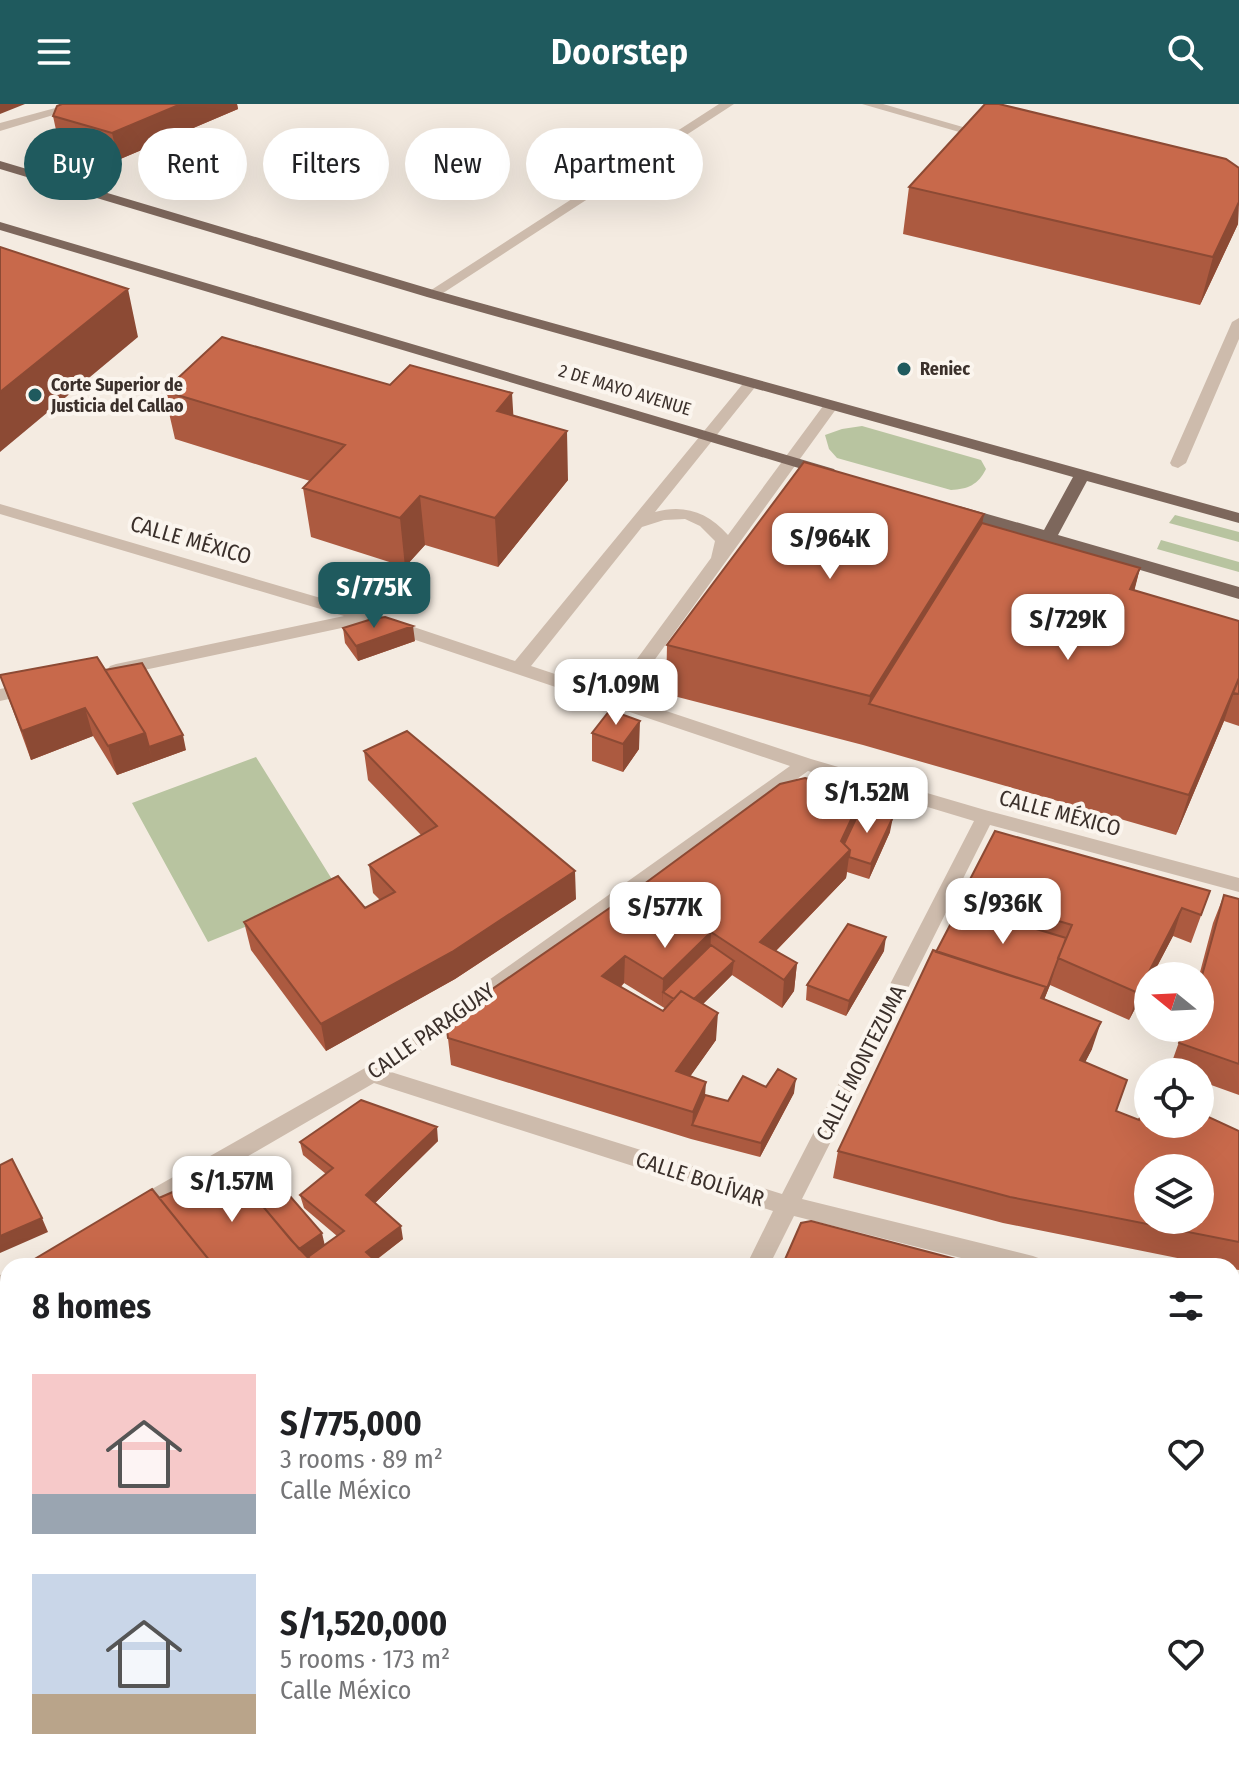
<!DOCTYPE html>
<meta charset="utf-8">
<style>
body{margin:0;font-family:"Fira Sans Condensed",sans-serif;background:#f2f2f2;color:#202124;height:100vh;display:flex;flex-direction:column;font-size:30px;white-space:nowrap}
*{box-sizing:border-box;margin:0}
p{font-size:26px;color:#757577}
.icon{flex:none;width:44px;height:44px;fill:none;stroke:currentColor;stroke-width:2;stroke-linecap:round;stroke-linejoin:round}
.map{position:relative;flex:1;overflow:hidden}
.side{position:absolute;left:0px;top:1154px;width:1240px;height:512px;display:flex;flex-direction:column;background:#fff;border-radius:24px 24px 0 0;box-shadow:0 8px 32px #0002}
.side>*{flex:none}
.guide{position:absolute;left:24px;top:24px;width:800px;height:72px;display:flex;gap:16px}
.needle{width:52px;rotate:288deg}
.fabs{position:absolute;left:1134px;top:858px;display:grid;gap:16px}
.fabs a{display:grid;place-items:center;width:80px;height:80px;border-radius:50%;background:#fff;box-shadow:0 8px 32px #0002;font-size:40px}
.price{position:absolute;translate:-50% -68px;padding:0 18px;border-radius:16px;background:#fff;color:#222;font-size:26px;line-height:52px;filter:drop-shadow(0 2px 4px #0008)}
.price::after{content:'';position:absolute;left:50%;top:48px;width:24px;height:18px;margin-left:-12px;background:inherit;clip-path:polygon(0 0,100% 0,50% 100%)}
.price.active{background:#1f5a5e;color:#fff}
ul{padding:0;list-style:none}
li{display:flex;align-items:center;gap:24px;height:200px;padding:0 32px}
li span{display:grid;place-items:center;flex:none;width:224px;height:160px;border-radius:0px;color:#555}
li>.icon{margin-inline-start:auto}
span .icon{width:96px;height:96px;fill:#fffc;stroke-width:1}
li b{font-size:34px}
h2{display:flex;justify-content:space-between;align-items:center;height:96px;padding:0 32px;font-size:34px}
.tag{padding:0 28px;border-radius:36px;background:#fff;box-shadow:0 8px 32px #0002;font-size:28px;line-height:72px}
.tag.active{background:#1f5a5e;color:#fff}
header{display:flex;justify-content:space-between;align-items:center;height:104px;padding:0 32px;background:#1f5a5e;color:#fff;font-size:36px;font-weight:600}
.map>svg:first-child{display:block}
</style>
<header><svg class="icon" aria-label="menu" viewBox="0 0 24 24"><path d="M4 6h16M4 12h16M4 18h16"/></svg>Doorstep<svg class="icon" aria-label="search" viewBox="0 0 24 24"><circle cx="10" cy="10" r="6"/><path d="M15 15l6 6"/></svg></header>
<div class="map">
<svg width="1239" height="1666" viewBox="0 0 1239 1666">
<rect width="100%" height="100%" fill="#f4ebe1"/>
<path fill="#b8c4a0" d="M 862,322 L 981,356 L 986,365 C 978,381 968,385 951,386 L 837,354 L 829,345 L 825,331 L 842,325 Z
M 1175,411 L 1239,428 L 1239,438 L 1169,419 Z
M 1161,436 L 1239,458 L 1239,468 L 1157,445 Z
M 256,653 L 338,785 L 208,838 L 132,699 Z"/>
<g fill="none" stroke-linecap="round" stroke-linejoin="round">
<path fill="#cdbbac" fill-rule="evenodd" d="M 70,0 L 90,0 L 0,27 L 0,19 Z
M 719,0 L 734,0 L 437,193 L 427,193 L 425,190 Z
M 862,0 L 883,0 L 994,32 L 987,36 Z
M 1239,214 L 1239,235 L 1186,359 L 1178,364 L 1172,362 L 1170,359 L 1232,218 Z
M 751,274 L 759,279 L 756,282 L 655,408 C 684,400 708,408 728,431 L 826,298 L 836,298 L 839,301 L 627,594 L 811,655 L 985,706 L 1239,774 L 1239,788 L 990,721 L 802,1095 L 1033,1152 L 1041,1155 L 1044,1162 L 993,1162 L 794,1112 L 769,1162 L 746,1162 L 773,1107 L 374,979 L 145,1112 L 137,1115 L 129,1112 L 126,1105 L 129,1098 L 365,964 L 790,662 L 365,519 L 116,572 L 110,570 L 107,566 L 110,562 L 116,560 L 344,512 L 0,410 L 0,400 L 372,509 L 515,557 L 746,276 ZM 685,415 L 700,422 L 715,437 L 711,454 L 612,589 L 531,562 L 642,423 L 664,416 ZM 808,667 L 974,717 L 782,1090 L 391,968 Z
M 34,578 L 40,580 L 43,584 L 40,588 L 0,597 L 0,585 Z
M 8,1168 L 8,1190 L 0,1193 L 0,1171 Z
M 1232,1200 L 1239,1202 L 1239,1222 L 1232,1220 Z
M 1239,1504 L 1239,1539 L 1232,1542 L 1232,1507 Z
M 1232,1637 L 1239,1640 L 1239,1666 L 1229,1665 L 1221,1658 L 1232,1658 Z
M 381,1658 L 412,1658 L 416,1666 L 385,1666 Z
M 479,1658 L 508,1658 L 504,1666 L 475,1666 Z
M 1134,1658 L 1164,1658 L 1160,1666 L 1130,1666 Z"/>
<path fill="#7d675c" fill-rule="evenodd" d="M 0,57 L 437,187 L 1239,409 L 1239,419 L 1087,377 L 1058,431 L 1239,483 L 1239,495 L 953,411 L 951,407 L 959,402 L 1044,426 L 1073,373 L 427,193 L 0,65 Z
M 0,118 L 834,365 L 836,368 L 828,373 L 822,371 L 0,126 Z"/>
</g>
<path fill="#ac5a40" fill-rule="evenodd" d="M 62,0 L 237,0 L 238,5 L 118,56 L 59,40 L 53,12 Z
M 1239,64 L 1238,120 L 1200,201 L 903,130 L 909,83 Z
M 390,281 L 514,312 L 568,376 L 498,463 L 425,441 L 405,463 L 311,433 L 303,384 L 310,377 L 175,335 L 164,287 Z
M 984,410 L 982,419 L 1140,464 L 1134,486 L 1239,517 L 1239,622 L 1224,617 L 1176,731 L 863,641 L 666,590 L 667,541 Z
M 343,524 L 415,537 L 358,557 L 345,539 Z
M 105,566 L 186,646 L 117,671 L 93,632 L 31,656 L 0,571 Z
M 592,629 L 639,645 L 623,668 L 592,657 Z
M 364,647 L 576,795 L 455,875 L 326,947 L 251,846 L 244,818 L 365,804 L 380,796 L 373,789 L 369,761 L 421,731 L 368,676 Z
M 863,690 L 861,704 L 890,728 L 869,775 L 847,768 L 846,774 L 776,847 L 797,859 L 794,887 L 782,904 L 732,871 L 703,900 L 716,936 L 690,972 L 705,991 L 728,997 L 766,983 L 794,989 L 760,1053 L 691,1035 L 451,961 L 446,917 ZM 624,879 L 666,905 L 663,907 L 621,883 Z
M 1210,787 L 1191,839 L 1173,832 L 1152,872 L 1148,872 L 1148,880 L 1129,916 L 1050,881 L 1044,896 L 1092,945 L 1085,958 L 1116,1007 L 1139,1016 L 1239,1027 L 1239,1166 L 1232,1165 L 1232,1162 L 1217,1162 L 1003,1119 L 833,1074 L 838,1047 L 960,802 L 963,789 Z
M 1224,791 L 1239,795 L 1239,991 L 1200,977 L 1200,968 L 1175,968 L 1169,966 L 1184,924 L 1200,924 L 1199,872 L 1213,819 Z
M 884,847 L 846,912 L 806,896 L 807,881 Z
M 438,1037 L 375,1099 L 403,1135 L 375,1157 L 381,1162 L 35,1162 L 33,1156 L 159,1094 L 238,1073 L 324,1141 L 337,1132 L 304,1104 L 300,1091 L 326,1070 L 303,1051 L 300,1038 Z
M 1232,1245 L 1239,1247 L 1239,1336 L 1232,1332 Z
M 747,1658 L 1105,1658 L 1100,1666 L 757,1666 Z"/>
<path fill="#8c4a34" d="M 0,0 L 25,0 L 0,10 Z
M 181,0 L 237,0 L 238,5 L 118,56 L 112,29 Z
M 1239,98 L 1238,120 L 1200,201 L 1213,153 Z
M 128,185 L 138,233 L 0,348 L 0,288 Z
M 512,289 L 515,338 L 497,307 Z
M 567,327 L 568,376 L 498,463 L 495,414 Z
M 420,392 L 425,441 L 405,463 L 400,414 Z
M 984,410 L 975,459 L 869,600 L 870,592 Z
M 1140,464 L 1130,504 L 1130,485 Z
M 413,522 L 415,537 L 358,557 L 356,542 Z
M 1239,574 L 1224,617 L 1176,731 L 1189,691 Z
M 85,604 L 93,632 L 31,656 L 22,627 Z
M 640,617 L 639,645 L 623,668 L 623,640 Z
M 145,629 L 153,658 L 117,671 L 108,642 Z
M 183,631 L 186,646 L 153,658 L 149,643 Z
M 863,690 L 859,719 L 843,752 L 841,737 Z
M 893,713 L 890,728 L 869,775 L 871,760 Z
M 850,746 L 846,774 L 762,861 L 760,838 Z
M 575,767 L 576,795 L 455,875 L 326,947 L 321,920 Z
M 1182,804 L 1173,832 L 1152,872 L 1148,872 L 1148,880 L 1129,916 L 1138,889 Z
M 711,828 L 710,856 L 663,888 L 662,902 L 663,875 Z
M 886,833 L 884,847 L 846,912 L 849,897 Z
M 625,852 L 624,879 L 602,899 L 602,872 Z
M 734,857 L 732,871 L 685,918 L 686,904 Z
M 797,859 L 794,887 L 782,904 L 784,876 Z
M 1054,868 L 1050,881 L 1033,922 L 1041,894 Z
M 718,909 L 716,936 L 675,994 L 676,967 Z
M 1101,918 L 1092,945 L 1072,984 L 1080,956 Z
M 796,975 L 794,989 L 760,1053 L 761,1039 Z
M 706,978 L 704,1005 L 692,1021 L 693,1008 Z
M 437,1023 L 438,1037 L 369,1105 L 366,1091 Z
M 42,1114 L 48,1128 L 0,1149 L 0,1132 Z
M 401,1122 L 403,1135 L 369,1161 L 366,1148 Z
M 322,1129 L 325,1142 L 297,1162 L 294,1148 Z
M 299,1658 L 324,1658 L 326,1663 L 321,1666 L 287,1666 Z"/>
<path fill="#c8694b" stroke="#8c4a34" stroke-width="2" fill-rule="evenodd" d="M 62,0 L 181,0 L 112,29 L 53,12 L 57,2 Z
M 985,0 L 999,0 L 1226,55 L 1239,64 L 1239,98 L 1213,153 L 909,83 Z
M 0,143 L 128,185 L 0,288 Z
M 222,233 L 390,281 L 410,261 L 512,289 L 497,307 L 567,327 L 495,414 L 420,392 L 400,414 L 303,384 L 345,341 L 164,287 Z
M 804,358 L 984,410 L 870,592 L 667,541 Z
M 982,419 L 1140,464 L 1130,485 L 1239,517 L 1239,574 L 1189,691 L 869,600 Z
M 385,513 L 413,522 L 356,542 L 343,524 L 372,515 Z
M 97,553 L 145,629 L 108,642 L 85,604 L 22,627 L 0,571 Z
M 142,559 L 183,631 L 149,643 L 145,629 L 105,566 Z
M 1239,575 L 1239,590 L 1233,589 Z
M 610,606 L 640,617 L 623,640 L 592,629 Z
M 407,627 L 575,767 L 452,848 L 321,920 L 244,818 L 338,772 L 365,804 L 395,788 L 369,761 L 437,722 L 364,647 Z
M 805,674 L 863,690 L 841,737 L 850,746 L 760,838 L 797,859 L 784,876 L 711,828 L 663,875 L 625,852 L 602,872 L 663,907 L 681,887 L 718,909 L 676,967 L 706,978 L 693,1008 L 448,934 L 446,917 L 640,783 L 780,680 Z
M 861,704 L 893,713 L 871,760 L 849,753 L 850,746 L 844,740 Z
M 995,727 L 1210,787 L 1201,811 L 1182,804 L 1138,889 L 1058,854 L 1072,821 L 963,789 Z
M 1224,791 L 1239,795 L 1239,960 L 1179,939 L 1184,924 L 1200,924 L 1200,879 Z
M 960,802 L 1066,834 L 1043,895 L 1046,883 L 936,848 Z
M 848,820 L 886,833 L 849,897 L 807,881 Z
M 711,841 L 734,857 L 694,895 L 681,887 L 674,895 L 663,888 Z
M 933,846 L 1046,883 L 1041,894 L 1101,918 L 1080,956 L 1127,976 L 1116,1007 L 1139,1016 L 1148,996 L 1148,1020 L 1200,1020 L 1200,1009 L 1239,1027 L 1239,1138 L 1010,1093 L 838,1047 ZM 1148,1064 L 1200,1064 L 1200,1116 L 1148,1116 Z
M 778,965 L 796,975 L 761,1039 L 692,1021 L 705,991 L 728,997 L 743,972 L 766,983 Z
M 361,996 L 437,1023 L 366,1091 L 401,1122 L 366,1148 L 381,1162 L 316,1162 L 308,1153 L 344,1127 L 300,1091 L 333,1064 L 300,1038 Z
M 12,1055 L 42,1114 L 0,1132 L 0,1061 Z
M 263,1061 L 322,1129 L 299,1145 L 238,1073 Z
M 230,1063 L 291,1136 L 316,1162 L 214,1162 L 159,1094 Z
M 152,1085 L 214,1162 L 38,1162 L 33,1156 Z
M 811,1117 L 982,1162 L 789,1162 L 783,1160 L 801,1119 Z
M 0,1223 L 8,1233 L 8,1648 L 0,1621 Z
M 1232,1245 L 1239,1247 L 1239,1320 L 1232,1316 Z
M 1232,1345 L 1239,1349 L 1239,1408 L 1232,1420 Z
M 15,1658 L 108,1658 L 95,1666 L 17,1666 Z
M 108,1658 L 299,1658 L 287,1666 L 95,1666 Z
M 531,1658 L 721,1658 L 729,1666 L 526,1666 Z
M 773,1658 L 1104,1658 L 1099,1666 L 782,1666 Z
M 1212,1659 L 1221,1666 L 1205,1666 Z"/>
<g fill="#1f5a5e" stroke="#fbf5ee" stroke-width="3">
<circle cx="904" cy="265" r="8"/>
<circle cx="35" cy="291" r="8"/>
</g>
<g text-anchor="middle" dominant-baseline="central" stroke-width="8" stroke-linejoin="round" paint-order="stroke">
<g font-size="18" font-weight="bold" fill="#3b302b" stroke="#fbf5ee" text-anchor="start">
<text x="920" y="265">Reniec</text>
<text x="51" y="281">Corte Superior de<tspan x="51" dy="21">Justicia del Callao</tspan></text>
</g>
<g font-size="18" fill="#3b302b" stroke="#fbf5ee">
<text transform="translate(625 286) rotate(17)">2 DE MAYO AVENUE</text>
</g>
<g font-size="22" fill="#3b302b" stroke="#fbf5ee">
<text transform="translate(191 436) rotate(16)">CALLE MÉXICO</text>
<text transform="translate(1060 709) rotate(15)">CALLE MÉXICO</text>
<text transform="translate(431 927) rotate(-35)">CALLE PARAGUAY</text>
<text transform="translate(861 959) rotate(-63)">CALLE MONTEZUMA</text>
<text transform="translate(700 1075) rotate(18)">CALLE BOLÍVAR</text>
</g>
</g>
</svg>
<div class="fabs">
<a><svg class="needle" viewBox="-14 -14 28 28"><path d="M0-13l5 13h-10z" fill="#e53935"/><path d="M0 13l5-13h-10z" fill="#757577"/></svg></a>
<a><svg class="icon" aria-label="locate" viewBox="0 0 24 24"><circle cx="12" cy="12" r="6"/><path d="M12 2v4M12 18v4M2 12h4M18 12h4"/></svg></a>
<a><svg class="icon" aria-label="layers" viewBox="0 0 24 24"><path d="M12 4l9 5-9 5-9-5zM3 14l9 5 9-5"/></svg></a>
</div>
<b class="price" style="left:830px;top:477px">S/964K</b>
<b class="price active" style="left:374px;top:526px">S/775K</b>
<b class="price" style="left:1068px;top:558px">S/729K</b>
<b class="price" style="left:616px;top:623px">S/1.09M</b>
<b class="price" style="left:867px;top:731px">S/1.52M</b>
<b class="price" style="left:1003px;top:842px">S/936K</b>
<b class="price" style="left:665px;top:846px">S/577K</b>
<b class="price" style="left:232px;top:1120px">S/1.57M</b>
<div class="guide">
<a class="tag active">Buy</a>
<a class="tag">Rent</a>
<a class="tag">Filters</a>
<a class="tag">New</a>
<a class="tag">Apartment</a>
</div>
<section class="side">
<h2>8 homes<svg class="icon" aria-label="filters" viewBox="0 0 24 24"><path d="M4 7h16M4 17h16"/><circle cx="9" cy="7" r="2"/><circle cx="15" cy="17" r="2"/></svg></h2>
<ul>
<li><span style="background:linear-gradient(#f6c9c9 75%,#9aa5b1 0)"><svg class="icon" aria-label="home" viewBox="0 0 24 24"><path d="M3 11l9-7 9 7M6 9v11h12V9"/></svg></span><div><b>S/775,000</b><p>3 rooms · 89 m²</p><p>Calle México</p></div><svg class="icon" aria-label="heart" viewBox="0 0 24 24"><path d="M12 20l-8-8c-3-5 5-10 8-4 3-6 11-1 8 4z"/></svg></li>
<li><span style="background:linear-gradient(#c9d6e8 75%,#b9a48a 0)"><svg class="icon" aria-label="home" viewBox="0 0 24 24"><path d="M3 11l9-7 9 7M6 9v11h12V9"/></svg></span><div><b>S/1,520,000</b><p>5 rooms · 173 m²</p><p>Calle México</p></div><svg class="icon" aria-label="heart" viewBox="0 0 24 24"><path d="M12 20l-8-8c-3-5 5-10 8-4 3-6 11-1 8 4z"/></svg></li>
</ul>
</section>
</div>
